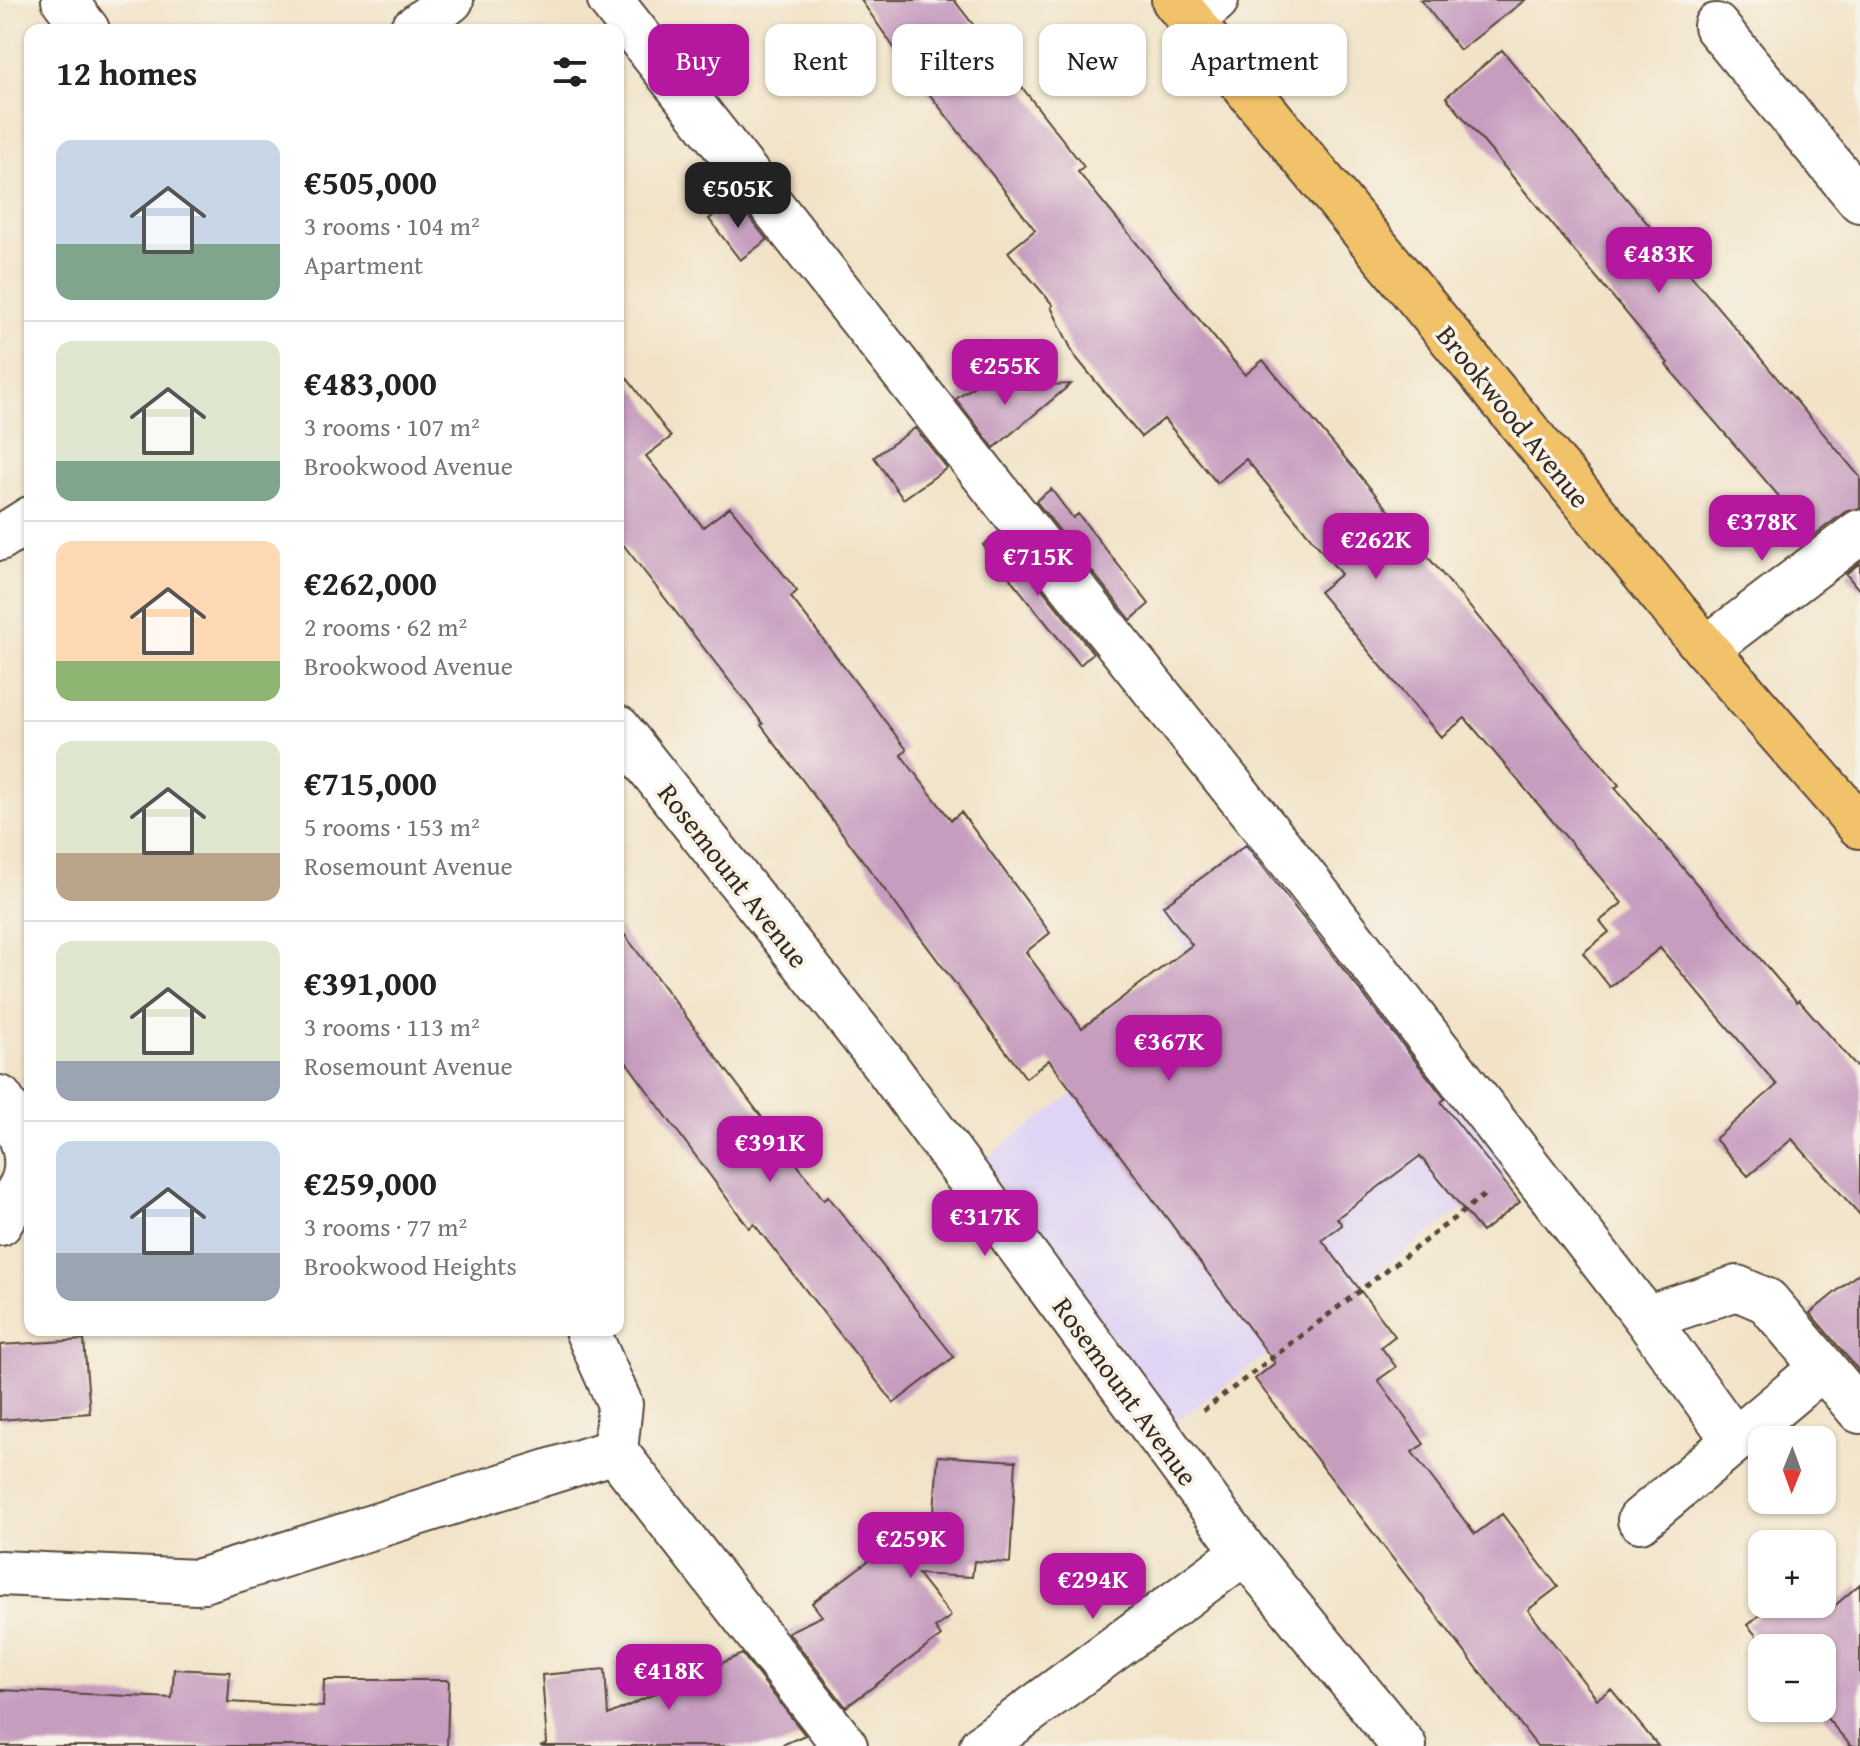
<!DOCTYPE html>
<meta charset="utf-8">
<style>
body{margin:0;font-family:"Gentium Book Plus",serif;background:#f2f2f2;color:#222;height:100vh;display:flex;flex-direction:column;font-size:30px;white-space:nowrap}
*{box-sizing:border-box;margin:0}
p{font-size:26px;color:#767676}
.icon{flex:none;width:44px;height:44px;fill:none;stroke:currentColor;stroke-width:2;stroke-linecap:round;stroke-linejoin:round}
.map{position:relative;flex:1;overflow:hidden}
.panel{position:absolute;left:24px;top:24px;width:600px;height:1312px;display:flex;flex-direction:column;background:#fff;border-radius:16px;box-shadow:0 2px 6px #0004}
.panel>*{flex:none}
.banner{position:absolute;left:648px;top:24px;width:760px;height:72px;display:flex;gap:16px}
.needle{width:52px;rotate:181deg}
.fabs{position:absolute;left:1748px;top:1426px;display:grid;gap:16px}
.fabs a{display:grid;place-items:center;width:88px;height:88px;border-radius:16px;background:#fff;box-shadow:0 2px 6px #0004;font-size:40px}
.price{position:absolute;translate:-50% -68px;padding:0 18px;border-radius:16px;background:#b5179e;color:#fff;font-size:26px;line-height:52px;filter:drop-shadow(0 2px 4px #0008)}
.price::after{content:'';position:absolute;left:50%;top:48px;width:24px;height:18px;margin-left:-12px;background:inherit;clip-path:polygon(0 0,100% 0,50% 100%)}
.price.active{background:#222;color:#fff}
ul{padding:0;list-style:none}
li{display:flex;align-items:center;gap:24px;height:200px;padding:0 32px}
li+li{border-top:2px solid #e0e0e0}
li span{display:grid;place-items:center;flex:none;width:224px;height:160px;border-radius:16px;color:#555}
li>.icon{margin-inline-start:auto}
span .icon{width:96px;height:96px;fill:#fffc;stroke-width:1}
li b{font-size:34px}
h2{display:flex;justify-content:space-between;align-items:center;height:96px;padding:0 32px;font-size:34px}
.pill{padding:0 28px;border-radius:16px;background:#fff;box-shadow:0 2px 6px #0004;font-size:28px;line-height:72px}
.pill.active{background:#b5179e;color:#fff}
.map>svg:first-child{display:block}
</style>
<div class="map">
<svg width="1860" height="1746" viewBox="0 0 1860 1746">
<rect width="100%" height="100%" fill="#f7f3e8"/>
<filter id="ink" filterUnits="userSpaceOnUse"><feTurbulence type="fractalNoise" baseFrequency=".0125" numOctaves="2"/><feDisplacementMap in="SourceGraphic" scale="16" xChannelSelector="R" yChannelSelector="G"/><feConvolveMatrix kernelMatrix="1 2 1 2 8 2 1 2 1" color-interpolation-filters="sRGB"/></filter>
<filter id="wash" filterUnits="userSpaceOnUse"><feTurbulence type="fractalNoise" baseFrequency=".006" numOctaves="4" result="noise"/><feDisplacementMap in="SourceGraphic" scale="32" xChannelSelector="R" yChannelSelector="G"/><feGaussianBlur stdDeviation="1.8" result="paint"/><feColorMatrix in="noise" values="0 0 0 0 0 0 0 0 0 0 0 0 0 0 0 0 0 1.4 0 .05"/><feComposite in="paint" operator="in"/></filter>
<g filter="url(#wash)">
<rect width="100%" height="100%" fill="#f2e3c8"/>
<path fill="#e0d4f4" d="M 1261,835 L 1513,1171 L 1176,1422 L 981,1162 L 1106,1069 L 1189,955 L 1157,911 Z"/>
<g id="blocks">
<path fill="#c69cbf" d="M 861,0 L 954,0 L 1084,167 L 1078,172 L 1245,375 L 1263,360 L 1619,785 L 1615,788 L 1797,1002 L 1799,1000 L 1860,1070 L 1860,1215 L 1792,1139 L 1748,1176 L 1715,1139 L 1777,1085 L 1660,948 L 1610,987 L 1583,953 L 1609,932 L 1600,921 L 1622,903 L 1465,718 L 1441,737 L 1406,696 L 1319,592 L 1341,574 L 1246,459 L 1217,483 L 1164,419 L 1141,437 L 1074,355 L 1051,307 L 1053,305 L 1008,252 L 1035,230 L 899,55 Z
M 1421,0 L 1525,0 L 1460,50 Z
M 1502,50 L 1860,477 L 1860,508 L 1845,512 L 1813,536 L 1666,365 L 1668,363 L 1446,97 Z
M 735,199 L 767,240 L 740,260 L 709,219 Z
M 618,366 L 671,437 L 646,456 L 703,527 L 730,507 L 797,591 L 791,597 L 907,750 L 901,755 L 951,820 L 961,812 L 1050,933 L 1026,952 L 1082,1028 L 1192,945 L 1163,906 L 1246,845 L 1445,1099 L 1441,1102 L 1520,1202 L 1482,1232 L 1420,1156 L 1337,1218 L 1342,1225 L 1322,1240 L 1395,1336 L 1381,1347 L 1396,1367 L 1378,1380 L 1424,1444 L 1412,1452 L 1475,1534 L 1502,1514 L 1558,1587 L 1528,1610 L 1597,1699 L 1611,1689 L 1658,1746 L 1537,1746 L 1255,1379 L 1275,1363 L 1049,1060 L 1026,1078 L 761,725 L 763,724 L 618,538 Z
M 989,376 L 997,387 L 1071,384 L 994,448 L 956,399 Z
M 915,428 L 947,468 L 903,499 L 874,457 Z
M 1051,489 L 1073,518 L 1078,514 L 1149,604 L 1131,620 L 1036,501 Z
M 998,533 L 1093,653 L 1080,665 L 983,545 Z
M 1860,563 L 1860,591 L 1846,574 Z
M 618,926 L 824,1200 L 828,1196 L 954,1357 L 894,1403 L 754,1224 L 749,1228 L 618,1051 Z
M 1860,1272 L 1860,1372 L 1810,1313 Z
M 84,1340 L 90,1413 L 0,1420 L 0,1345 Z
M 938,1456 L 1016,1461 L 1010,1563 L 974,1561 L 972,1577 L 918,1574 L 951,1616 L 935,1628 L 941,1636 L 846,1707 L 788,1632 L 822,1616 L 812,1603 L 934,1512 Z
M 1860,1584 L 1860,1746 L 1851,1746 L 1818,1708 L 1822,1708 L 1822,1648 L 1767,1648 L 1747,1625 L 1773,1604 L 1829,1604 L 1832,1608 Z
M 742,1654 L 805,1735 L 780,1746 L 540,1746 L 547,1743 L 542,1675 L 605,1669 L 608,1715 Z
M 174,1669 L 230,1672 L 228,1702 L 323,1707 L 324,1680 L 449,1680 L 447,1746 L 0,1746 L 0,1690 L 172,1698 Z"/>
</g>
</g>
<g filter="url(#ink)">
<use href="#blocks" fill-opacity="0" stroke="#564638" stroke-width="2"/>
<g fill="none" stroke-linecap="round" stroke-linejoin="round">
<defs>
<path id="minor" d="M 64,0 L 87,30
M 610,0 L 1051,560 L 1312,887 L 1646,1318 L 1737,1288 L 1767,1301 L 1860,1411
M 1190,22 L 1216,0
M 1716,26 L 1860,200
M 412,30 L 451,0
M 0,538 L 30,519
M 1706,649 L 1860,532
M 618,728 L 885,1065 L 1245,1552 L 1404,1746
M 0,1098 C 15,1120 33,1151 24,1179 C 19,1194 8,1209 0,1223
M 1646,1318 L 1735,1441
M 587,1330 L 620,1404 L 615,1451 L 845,1746
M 1640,1520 L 1823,1367
M 0,1573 L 197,1582 L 615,1451
M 982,1746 L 1245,1552"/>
<path id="major" d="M 1174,0 L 1706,649 L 1860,826"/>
</defs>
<use href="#minor" stroke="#564638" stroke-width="48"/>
<use href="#major" stroke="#564638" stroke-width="48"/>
<path stroke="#564638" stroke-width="5" stroke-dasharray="6 6" stroke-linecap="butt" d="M 1203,1411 L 1487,1193"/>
<use href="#minor" stroke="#fff" stroke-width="44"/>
<use href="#major" stroke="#f2c26a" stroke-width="44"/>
</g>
</g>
<g text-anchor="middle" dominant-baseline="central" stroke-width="7" stroke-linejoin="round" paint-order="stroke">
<g font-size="28" fill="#3b2a1e" stroke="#f7f3e8">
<text transform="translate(1514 416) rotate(51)">Brookwood Avenue</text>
<text transform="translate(734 875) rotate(52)">Rosemount Avenue</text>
<text transform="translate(1126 1391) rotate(54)">Rosemount Avenue</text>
</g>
</g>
</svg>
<div class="fabs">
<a><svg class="needle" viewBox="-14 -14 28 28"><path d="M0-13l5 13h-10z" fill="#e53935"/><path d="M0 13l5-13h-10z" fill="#767676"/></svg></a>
<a>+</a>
<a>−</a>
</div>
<b class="price active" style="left:738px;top:230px">€505K</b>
<b class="price" style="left:1659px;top:295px">€483K</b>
<b class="price" style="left:1005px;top:407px">€255K</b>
<b class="price" style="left:1762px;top:563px">€378K</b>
<b class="price" style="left:1376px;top:581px">€262K</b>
<b class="price" style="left:1038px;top:598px">€715K</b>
<b class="price" style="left:1169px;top:1083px">€367K</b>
<b class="price" style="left:770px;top:1184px">€391K</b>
<b class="price" style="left:985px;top:1258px">€317K</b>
<b class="price" style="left:911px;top:1580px">€259K</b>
<b class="price" style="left:1093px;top:1621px">€294K</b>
<b class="price" style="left:669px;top:1712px">€418K</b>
<div class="banner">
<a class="pill active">Buy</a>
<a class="pill">Rent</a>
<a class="pill">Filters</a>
<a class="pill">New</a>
<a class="pill">Apartment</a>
</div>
<section class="panel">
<h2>12 homes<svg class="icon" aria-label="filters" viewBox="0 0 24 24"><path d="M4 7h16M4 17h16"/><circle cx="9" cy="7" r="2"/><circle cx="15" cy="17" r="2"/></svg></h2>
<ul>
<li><span style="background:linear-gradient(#c9d6e8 65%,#7fa58c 0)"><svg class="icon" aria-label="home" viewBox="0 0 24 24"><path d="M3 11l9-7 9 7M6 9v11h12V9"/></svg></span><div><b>€505,000</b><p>3 rooms · 104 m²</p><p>Apartment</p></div></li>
<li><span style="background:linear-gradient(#dfe7d0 75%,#7fa58c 0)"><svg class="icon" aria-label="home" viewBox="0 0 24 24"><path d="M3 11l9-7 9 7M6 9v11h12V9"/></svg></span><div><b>€483,000</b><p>3 rooms · 107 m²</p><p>Brookwood Avenue</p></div></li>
<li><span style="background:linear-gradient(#ffd9b3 75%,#8fb573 0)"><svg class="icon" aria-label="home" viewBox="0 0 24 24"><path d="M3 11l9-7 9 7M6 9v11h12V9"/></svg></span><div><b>€262,000</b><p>2 rooms · 62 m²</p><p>Brookwood Avenue</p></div></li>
<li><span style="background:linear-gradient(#dfe7d0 70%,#b9a48a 0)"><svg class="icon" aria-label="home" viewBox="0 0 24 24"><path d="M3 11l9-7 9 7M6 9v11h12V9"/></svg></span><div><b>€715,000</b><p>5 rooms · 153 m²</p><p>Rosemount Avenue</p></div></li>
<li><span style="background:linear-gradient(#dfe7d0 75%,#9aa5b1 0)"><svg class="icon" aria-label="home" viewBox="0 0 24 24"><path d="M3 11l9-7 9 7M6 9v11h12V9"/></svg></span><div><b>€391,000</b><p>3 rooms · 113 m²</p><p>Rosemount Avenue</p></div></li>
<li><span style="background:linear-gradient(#c9d6e8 70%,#9aa5b1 0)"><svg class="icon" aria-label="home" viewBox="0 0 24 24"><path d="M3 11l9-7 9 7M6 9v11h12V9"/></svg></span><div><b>€259,000</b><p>3 rooms · 77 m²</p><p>Brookwood Heights</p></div></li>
</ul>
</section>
</div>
